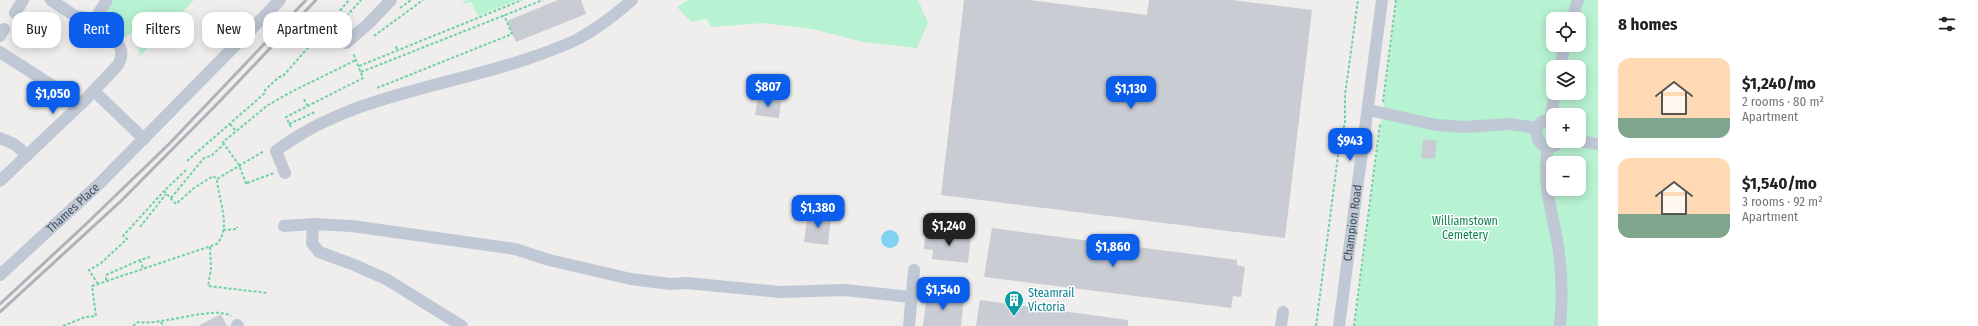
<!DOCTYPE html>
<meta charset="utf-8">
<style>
body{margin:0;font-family:"Fira Sans Condensed",sans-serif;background:#f2f2f2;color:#222;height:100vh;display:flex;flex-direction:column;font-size:15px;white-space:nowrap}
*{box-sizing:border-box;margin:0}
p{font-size:13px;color:#767676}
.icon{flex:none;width:22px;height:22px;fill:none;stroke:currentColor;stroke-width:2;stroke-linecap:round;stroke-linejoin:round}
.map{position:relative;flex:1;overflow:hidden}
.panel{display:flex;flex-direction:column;background:#fff;width:380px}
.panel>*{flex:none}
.top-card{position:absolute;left:12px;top:12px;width:380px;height:36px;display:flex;gap:8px}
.buttons{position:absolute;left:1546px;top:12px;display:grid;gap:8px}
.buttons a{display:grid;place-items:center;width:40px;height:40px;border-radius:8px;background:#fff;box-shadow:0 2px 10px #0003;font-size:20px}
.price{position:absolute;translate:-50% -34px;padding:0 9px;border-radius:8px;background:#0b5dec;color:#fff;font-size:13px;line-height:26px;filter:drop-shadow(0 1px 2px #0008)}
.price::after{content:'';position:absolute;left:50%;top:24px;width:12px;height:9px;margin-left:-6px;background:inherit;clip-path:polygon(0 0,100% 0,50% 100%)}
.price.on{background:#222;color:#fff}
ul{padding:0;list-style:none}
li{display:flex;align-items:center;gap:12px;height:100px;padding:0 20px}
li span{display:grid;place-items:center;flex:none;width:112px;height:80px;border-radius:12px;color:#555}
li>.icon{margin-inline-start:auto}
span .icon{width:48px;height:48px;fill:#fffc;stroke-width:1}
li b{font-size:17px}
h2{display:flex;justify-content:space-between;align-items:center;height:48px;padding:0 20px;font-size:17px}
.tag{padding:0 14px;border-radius:12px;background:#fff;box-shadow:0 2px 10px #0003;font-size:14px;line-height:36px}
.tag.on{background:#0b5dec;color:#fff}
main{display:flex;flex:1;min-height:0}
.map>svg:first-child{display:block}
</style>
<main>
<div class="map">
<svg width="1598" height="326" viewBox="0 0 1598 326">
<rect width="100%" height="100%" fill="#f0eded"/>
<path fill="#b7f2d2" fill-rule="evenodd" d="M 114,0 L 194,0 L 140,56 L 138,47 L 132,33 L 123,38 L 107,25 L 106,14 Z
M 466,0 L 517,0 L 478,16 L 471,2 L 461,4 Z
M 688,0 L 918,0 L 928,23 L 917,48 L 863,42 L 812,29 L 764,23 L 711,27 L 707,19 L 691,22 L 677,7 Z
M 1397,0 L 1598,0 L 1598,326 L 1355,326 ZM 1553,19 L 1579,19 L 1579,45 L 1553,45 ZM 1553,67 L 1579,67 L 1579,93 L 1553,93 ZM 1553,115 L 1579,115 L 1579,141 L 1553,141 ZM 1553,163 L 1579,163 L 1579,189 L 1553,189 Z"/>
<path fill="#81d2f2" d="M881 239a9 9 0 1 1 18 0a9 9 0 1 1-18 0Z"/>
<path fill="#c9ccd3" d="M 558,0 L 581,0 L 586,14 L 516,42 L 507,21 Z
M 964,0 L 1029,0 L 1147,15 L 1149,0 L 1232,0 L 1312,10 L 1285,238 L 941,195 Z
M 758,98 L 781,101 L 779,118 L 755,115 Z
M 1423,139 L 1437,141 L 1435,159 L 1421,158 Z
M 808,213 L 831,216 L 828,245 L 804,242 Z
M 992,228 L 1237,260 L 1237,265 L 1245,267 L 1241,297 L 1233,296 L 1231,308 L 984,277 Z
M 935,231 L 971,236 L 968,263 L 932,259 L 933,250 L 924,249 L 925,238 L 934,239 Z
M 927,293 L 964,298 L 961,326 L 923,326 Z
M 980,300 L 1128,320 L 1128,326 L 976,326 Z
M 221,314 L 227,326 L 198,326 Z"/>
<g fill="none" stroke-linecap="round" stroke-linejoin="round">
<path stroke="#6dd2a8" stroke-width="2" stroke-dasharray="3 2" stroke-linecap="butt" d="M 400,8 L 411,0
M 335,29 L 329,24 L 349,0
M 340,35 L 335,29 L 361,0
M 374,36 L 423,0
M 396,46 L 397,50
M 359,66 L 522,0
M 361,72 L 543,0
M 377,88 L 512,34 L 504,15
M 304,99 L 307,105
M 1383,102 L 1396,0
M 230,124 L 236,131
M 289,124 L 315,112
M 291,127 L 286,117 L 363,78 L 353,53
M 224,144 L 223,142 L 268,105 L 291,92 L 356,60
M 187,161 L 265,93 L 265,90 L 279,77 L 283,76 L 329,24
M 186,170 L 164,191 L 176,204 L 194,188 L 213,176 L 217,179 L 264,151
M 247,183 L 274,173
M 171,198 L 204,158 L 211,156 L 224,144 L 239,165 L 247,186
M 140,227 L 166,194
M 223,230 L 237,229 L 237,227
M 210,247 L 211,269 L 208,286 L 268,293
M 140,260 L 143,268
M 106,280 L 106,275 L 140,260 L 150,257
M 98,284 L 89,270 L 101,263 L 127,239 L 123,236 L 164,191
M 161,322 L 163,326
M 63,326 L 85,317 L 96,316 L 92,286 L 217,244 C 232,227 218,199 217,179
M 133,326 L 138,322 C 162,326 214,305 231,316
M 1316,326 L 1339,148 L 1345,122 L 1345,95 L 1358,0
M 1354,326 L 1380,124"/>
<g stroke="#bfc8d4" stroke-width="12">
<path d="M 15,13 L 23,0"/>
<path d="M 95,19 L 107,0"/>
<path d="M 1572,19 L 1578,0"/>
<path d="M 0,36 L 4,29"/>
<path d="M 346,43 L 368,24 L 391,0"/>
<path d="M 0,52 L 81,104"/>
<path d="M 1560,67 L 1565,45"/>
<path d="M 94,91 L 144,139"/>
<path d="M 1369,110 L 1436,125 L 1465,127 L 1509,124 L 1537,128"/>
<path d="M 1550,120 L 1555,93"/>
<path d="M 1553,121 C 1522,116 1540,164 1560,141"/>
<path d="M 0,138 L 14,144 L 27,155"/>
<path d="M 1579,141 L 1598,144"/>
<path d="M 1548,147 C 1542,180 1551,208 1557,240 C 1562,269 1563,297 1560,326"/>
<path d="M 285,173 L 276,151 C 348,96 444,87 527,59 C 544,53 562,47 578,39 C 598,28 615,15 632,0"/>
<path d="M 0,181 L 81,104 L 118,65 C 128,46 114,41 103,30 C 100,27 98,23 95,19 L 75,16 L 51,0"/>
<path d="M 284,226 L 313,224"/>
<path id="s1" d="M 0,275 L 99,184 L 280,0"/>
<path d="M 237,325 L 238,326"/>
<path d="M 462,326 L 386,279 L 352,264 L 319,252 L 312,243 L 313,224 L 352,226 L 515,249 L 549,260 L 631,279 L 670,284 L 687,283 L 780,292 L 844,290 L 911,297"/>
<path d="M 909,326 L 914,270"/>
<path d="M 1281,326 L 1283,312"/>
<path id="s2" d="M 1339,326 L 1382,0"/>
</g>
<path stroke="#afb2b8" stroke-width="3" d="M 0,304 L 85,225 L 169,144 L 306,0
M 0,312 L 121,201 L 220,101 L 316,0"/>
</g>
<defs>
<symbol id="building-pin" viewBox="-11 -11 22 30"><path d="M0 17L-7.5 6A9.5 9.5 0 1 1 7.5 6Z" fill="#0f9aa8" stroke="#fff"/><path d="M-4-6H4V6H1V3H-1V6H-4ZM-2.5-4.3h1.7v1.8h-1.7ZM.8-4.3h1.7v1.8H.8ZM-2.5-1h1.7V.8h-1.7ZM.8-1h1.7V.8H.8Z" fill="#fff"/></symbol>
</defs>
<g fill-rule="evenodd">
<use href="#building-pin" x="1003" y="289" width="22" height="30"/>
</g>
<g text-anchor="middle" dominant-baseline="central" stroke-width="3" stroke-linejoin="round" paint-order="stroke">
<g font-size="12" fill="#444f5c" stroke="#fff">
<text stroke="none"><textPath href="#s1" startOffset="99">Thames Place</textPath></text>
<text stroke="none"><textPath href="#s2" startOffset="104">Champion Road</textPath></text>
</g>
<g font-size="12" fill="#108352" stroke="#fff">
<text x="1465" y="221">Williamstown<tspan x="1465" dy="14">Cemetery</tspan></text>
</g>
<g font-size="12" fill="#0d838f" stroke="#fff" text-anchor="start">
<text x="1028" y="293">Steamrail<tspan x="1028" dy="14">Victoria</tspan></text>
</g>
</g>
</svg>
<div class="buttons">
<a><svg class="icon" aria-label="locate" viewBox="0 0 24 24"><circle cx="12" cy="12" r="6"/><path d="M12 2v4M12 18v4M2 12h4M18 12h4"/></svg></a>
<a><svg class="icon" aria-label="layers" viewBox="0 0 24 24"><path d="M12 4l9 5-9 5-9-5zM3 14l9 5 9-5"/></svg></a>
<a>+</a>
<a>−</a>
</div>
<b class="price" style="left:768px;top:108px">$807</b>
<b class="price" style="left:1131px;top:110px">$1,130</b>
<b class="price" style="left:53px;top:115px">$1,050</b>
<b class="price" style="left:1350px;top:162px">$943</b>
<b class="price" style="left:818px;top:229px">$1,380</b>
<b class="price on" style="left:949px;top:247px">$1,240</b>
<b class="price" style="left:1113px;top:268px">$1,860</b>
<b class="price" style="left:943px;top:311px">$1,540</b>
<div class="top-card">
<a class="tag">Buy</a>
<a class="tag on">Rent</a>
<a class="tag">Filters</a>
<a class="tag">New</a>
<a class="tag">Apartment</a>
</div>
</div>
<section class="panel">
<h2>8 homes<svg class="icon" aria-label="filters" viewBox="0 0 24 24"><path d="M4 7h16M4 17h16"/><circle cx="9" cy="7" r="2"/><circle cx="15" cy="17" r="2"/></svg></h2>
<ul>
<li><span style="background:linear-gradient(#ffd9b3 75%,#7fa58c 0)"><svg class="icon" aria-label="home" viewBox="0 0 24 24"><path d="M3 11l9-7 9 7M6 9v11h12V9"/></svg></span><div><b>$1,240/mo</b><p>2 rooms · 80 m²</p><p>Apartment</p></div></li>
<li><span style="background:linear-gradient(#ffd9b3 70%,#7fa58c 0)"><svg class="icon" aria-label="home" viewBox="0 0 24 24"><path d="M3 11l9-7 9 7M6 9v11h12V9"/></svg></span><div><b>$1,540/mo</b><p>3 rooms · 92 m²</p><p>Apartment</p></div></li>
</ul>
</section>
</main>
